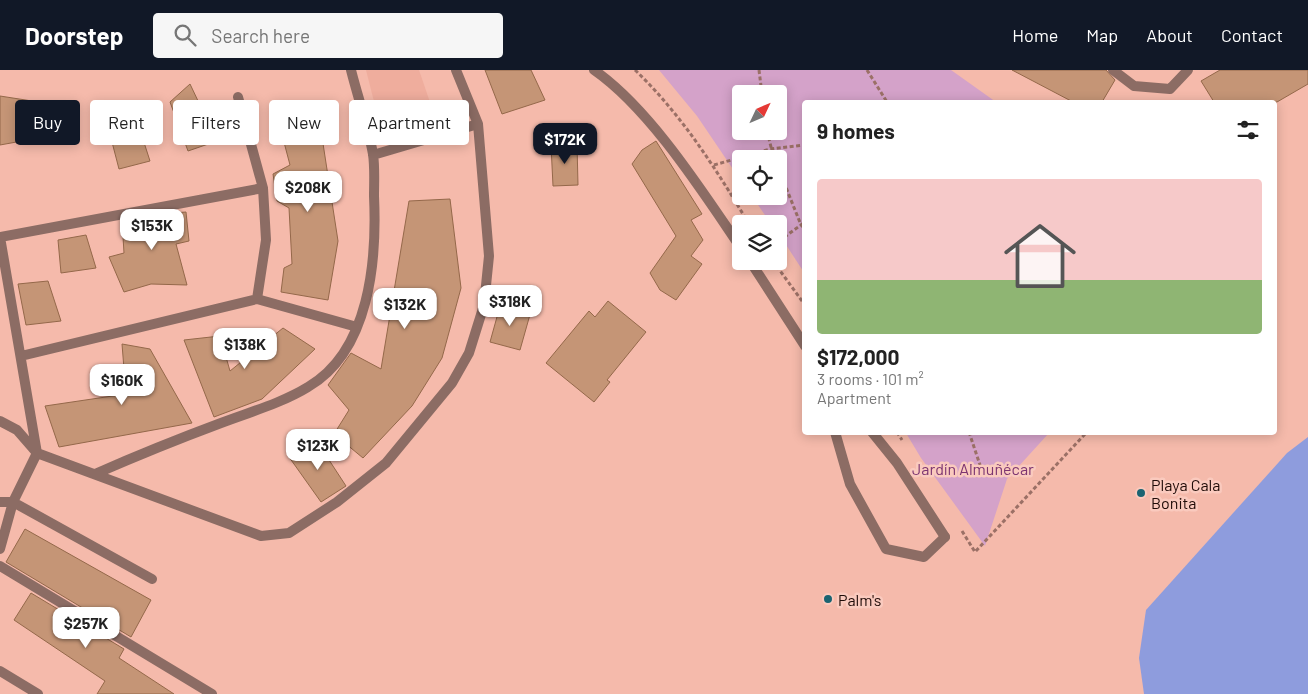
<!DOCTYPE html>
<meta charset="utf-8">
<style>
body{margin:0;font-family:Barlow,sans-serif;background:#f6f6f6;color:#222;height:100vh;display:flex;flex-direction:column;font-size:19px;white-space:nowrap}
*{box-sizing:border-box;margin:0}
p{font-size:16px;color:#767676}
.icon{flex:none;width:28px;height:28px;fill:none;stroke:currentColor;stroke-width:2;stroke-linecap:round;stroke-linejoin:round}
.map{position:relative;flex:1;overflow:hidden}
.details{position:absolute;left:802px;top:30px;width:475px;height:335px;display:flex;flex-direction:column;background:#fff;border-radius:5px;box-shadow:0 2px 12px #0003}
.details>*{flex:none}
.banner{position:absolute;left:15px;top:30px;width:475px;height:45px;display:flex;gap:10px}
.needle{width:32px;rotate:46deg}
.controls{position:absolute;left:732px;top:15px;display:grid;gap:10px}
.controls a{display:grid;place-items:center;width:55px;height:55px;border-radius:5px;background:#fff;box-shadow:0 2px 12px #0003;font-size:25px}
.price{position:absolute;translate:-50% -42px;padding:0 11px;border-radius:10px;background:#fff;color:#222;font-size:16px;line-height:32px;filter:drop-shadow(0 1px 2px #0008)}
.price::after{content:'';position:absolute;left:50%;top:30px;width:15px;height:11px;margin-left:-8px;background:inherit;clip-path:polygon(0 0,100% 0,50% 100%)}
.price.current{background:#111827;color:#fff}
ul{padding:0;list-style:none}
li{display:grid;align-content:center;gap:10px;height:265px;padding:0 15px}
li span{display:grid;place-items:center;height:155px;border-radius:5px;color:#555}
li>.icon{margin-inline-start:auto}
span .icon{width:90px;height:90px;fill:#fffc;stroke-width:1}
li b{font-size:21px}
h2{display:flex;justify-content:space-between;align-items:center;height:60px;padding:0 15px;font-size:21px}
.chip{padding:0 18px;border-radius:5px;background:#fff;box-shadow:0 2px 12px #0003;font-size:18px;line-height:45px}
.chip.current{background:#111827;color:#fff}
header{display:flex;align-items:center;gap:30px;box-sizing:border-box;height:70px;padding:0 25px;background:#111827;color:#fff}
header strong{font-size:24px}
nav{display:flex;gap:28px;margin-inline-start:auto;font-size:18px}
.search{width:350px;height:45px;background:#f6f6f6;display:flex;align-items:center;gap:12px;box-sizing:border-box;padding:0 18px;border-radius:5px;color:#767676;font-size:19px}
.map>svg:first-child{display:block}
</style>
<header>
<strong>Doorstep</strong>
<div class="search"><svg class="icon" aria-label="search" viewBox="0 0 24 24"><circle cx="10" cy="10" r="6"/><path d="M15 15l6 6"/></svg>Search here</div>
<nav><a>Home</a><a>Map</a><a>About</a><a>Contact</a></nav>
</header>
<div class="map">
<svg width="1308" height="624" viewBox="0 0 1308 624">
<rect width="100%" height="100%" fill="#f5baab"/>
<path fill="#efad9d" d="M 366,0 L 419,0 L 435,47 L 383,67 Z"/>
<path fill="#d4a2c9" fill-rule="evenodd" d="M 659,0 L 951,0 L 996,32 L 805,32 L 805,204 L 779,164 L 779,154 L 771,154 L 752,126 L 779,126 L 779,89 L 741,89 L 741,111 L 697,46 ZM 741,24 L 779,24 L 779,61 L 741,61 Z
M 906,363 L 1049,363 L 1007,409 L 985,476 L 921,388 Z"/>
<path fill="#8e9cdd" d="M 1308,367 L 1308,624 L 1144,624 L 1139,588 L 1146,540 L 1287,383 Z"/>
<path fill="#c59576" stroke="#94684a" d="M 485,0 L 531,0 L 545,30 L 502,44 Z
M 1012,0 L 1106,0 L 1115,10 L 1102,32 L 1073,32 Z
M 1220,0 L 1308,0 L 1308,14 L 1277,32 L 1214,32 L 1201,11 Z
M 190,14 L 217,71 L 188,81 L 170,32 Z
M 0,26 L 32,31 L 44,67 L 0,75 Z
M 106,49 L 140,60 L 150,91 L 119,99 Z
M 320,54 L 338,171 L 328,230 L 281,222 L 284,198 L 292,194 L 289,138 L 277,131 L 273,104 L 290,95 L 280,57 Z
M 656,71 L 702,144 L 691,150 L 703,170 L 691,186 L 702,194 L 676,230 L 660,220 L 650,203 L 676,166 L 632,94 L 642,80 Z
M 577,74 L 578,115 L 553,116 L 551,75 Z
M 450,129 L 461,218 L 442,288 L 412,336 L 363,388 L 334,364 L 349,340 L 328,315 L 351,283 L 381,299 L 409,131 Z
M 186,142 L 189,171 L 176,174 L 187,215 L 151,214 L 124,222 L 109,187 L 124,183 L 122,151 L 162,144 Z
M 86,165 L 96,198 L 61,203 L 58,170 Z
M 48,211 L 61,251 L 26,255 L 18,214 Z
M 608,231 L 646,262 L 607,310 L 610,312 L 594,332 L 546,293 L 589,241 L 595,247 Z
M 500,236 L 531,241 L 520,280 L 490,272 Z
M 283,258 L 315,279 L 262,329 L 214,347 L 184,270 L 220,266 L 230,301 Z
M 122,274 L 150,279 L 192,353 L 59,377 L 45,336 L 126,324 Z
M 316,370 L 346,416 L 321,432 L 289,387 Z
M 25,459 L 151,530 L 131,567 L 6,492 Z
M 31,523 L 124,579 L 119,588 L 174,624 L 97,624 L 105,611 L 14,550 Z"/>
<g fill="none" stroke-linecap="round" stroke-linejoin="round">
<path stroke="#9b7066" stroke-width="3" stroke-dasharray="4 2.5" stroke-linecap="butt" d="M 635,0 C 682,45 716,99 749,154
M 759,0 L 762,24
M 867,0 L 887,32
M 767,61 L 774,89
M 714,95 L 770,79 L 805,75
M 779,100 L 801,155 L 805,159
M 779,171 L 805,152
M 773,191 L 805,235
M 897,362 L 902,370
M 969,362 L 983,404
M 962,461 L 975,482 L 1087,362"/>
<path stroke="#8c6c64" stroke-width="10" d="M 835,362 L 850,414 L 886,479 L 924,487 L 945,467"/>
<path stroke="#8c6c64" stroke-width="10" d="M 594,0 C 650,39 702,121 741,178
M 1113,0 L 1134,16 L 1170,19 L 1188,0
M 238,27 L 263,118 L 266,170 L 257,229
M 373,85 L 478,54
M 0,167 L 37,383 L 13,432 L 0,479
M 0,167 L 263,118
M 750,191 L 805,276
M 21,286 L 257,229 L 357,257
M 0,351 L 17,360 L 37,383 L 261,466 L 289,463 L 337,432 L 386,393 L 452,313 L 469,283 L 484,235 L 489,186 L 478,54 L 456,0
M 872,362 L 897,393 L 945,467
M 95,404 C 136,386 178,369 221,353 C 250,342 282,333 308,317 C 370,281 377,190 374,126 C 374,112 375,98 373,84 C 368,56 358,28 351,0
M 0,432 L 13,432 L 152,509
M 0,496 L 212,624
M 0,601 L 38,624"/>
</g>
<g fill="#1a6371" stroke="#facabe" stroke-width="2">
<circle cx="1141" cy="423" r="5"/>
<circle cx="828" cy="529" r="5"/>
</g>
<g text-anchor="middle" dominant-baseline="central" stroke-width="5" stroke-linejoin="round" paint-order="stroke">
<g font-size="16" fill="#7d3571" stroke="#facabe">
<text x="973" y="398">Jardín Almuñécar</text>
</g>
<g font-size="16" fill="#200c08" stroke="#facabe" text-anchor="start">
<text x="1151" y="414">Playa Cala<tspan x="1151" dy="18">Bonita</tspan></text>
<text x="838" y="529">Palm's</text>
</g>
</g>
</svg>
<div class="controls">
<a><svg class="needle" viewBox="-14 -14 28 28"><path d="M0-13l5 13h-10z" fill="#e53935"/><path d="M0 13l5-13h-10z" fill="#767676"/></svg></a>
<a><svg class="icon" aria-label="locate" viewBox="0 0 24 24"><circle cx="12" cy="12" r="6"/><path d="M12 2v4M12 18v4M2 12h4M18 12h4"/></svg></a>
<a><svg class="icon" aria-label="layers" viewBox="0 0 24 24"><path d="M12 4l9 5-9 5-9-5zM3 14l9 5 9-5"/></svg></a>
</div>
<b class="price current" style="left:565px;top:95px">$172K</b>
<b class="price" style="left:308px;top:143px">$208K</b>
<b class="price" style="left:152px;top:181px">$153K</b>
<b class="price" style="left:510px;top:257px">$318K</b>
<b class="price" style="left:405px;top:260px">$132K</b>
<b class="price" style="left:245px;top:300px">$138K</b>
<b class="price" style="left:122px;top:336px">$160K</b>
<b class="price" style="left:318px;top:401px">$123K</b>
<b class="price" style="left:86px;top:579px">$257K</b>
<div class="banner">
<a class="chip current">Buy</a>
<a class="chip">Rent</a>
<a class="chip">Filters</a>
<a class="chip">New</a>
<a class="chip">Apartment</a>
</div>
<section class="details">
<h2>9 homes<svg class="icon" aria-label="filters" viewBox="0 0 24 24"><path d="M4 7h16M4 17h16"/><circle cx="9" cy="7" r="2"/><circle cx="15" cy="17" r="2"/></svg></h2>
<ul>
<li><span style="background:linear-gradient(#f6c9c9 65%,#8fb573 0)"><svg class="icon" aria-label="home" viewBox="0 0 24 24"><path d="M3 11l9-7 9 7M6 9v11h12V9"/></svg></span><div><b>$172,000</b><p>3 rooms · 101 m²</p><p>Apartment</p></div></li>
</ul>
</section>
</div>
